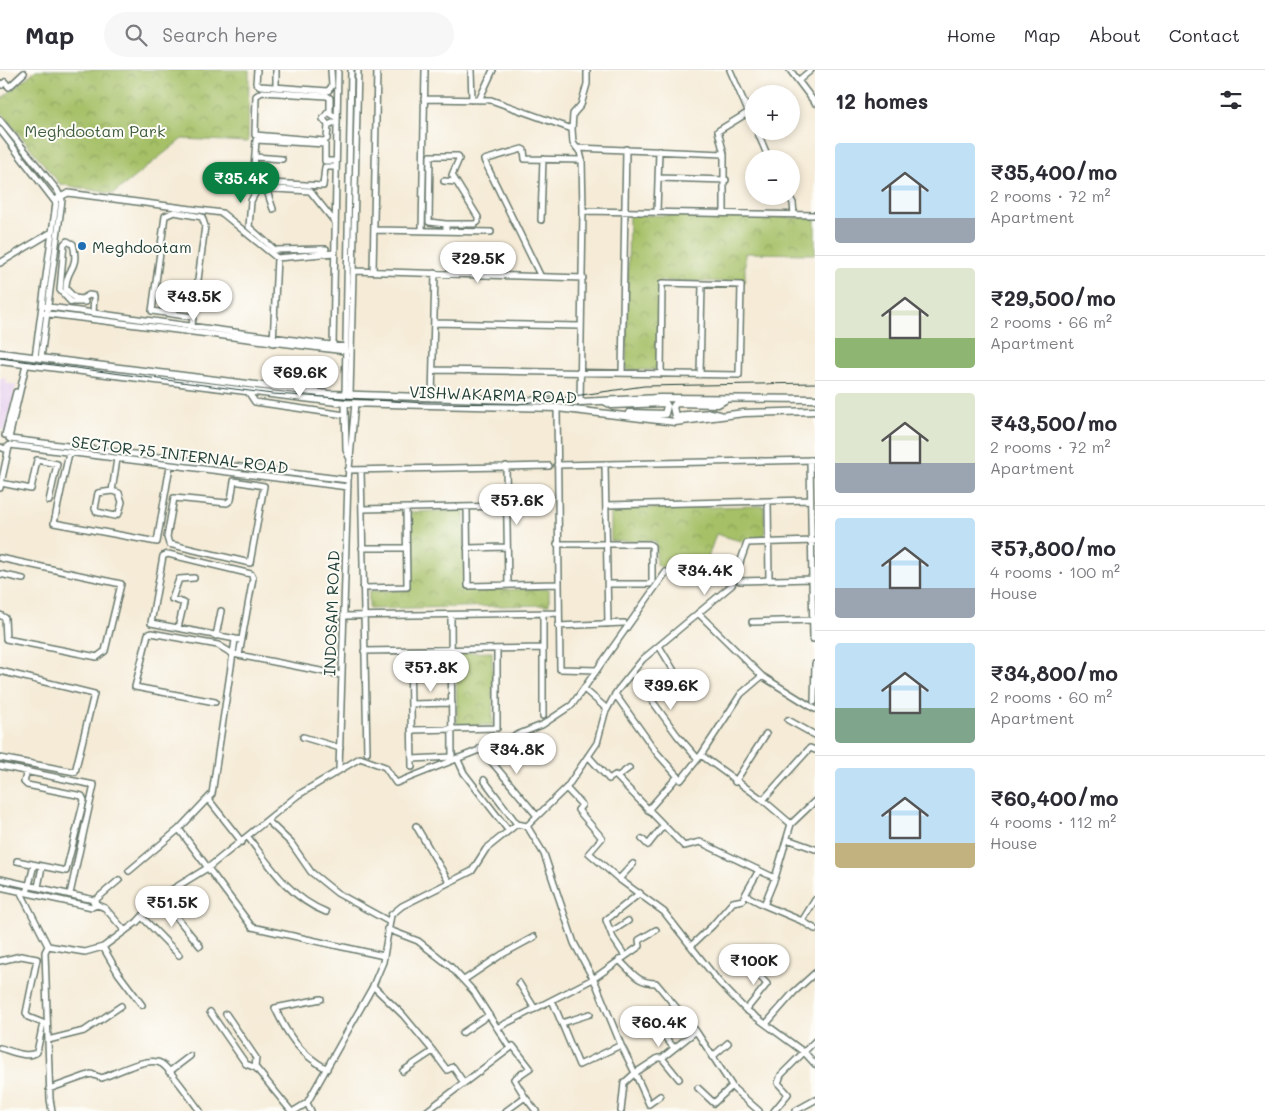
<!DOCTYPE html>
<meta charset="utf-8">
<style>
body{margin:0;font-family:Mali,sans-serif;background:#f7f7f7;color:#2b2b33;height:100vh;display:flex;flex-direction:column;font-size:19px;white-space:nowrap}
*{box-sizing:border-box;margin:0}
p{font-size:16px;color:#7c7c81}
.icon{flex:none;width:28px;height:28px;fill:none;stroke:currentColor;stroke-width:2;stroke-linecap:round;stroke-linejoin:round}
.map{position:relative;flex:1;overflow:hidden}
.details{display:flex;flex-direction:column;background:#fff;width:450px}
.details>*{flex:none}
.buttons{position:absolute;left:745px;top:15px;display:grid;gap:10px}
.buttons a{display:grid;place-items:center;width:55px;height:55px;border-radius:50%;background:#fff;box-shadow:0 2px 8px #0003;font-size:25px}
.price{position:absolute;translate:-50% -42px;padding:0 11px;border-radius:18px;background:#fff;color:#222;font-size:16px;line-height:32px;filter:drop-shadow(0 1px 2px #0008)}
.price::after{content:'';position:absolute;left:50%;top:30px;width:15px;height:11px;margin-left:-8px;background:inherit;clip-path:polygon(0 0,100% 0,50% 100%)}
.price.current{background:#0b8043;color:#fff}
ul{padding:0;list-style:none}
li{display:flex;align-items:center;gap:15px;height:125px;padding:0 20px}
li+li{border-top:1px solid #e1e1e2}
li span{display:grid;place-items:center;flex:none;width:140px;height:100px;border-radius:5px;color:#555}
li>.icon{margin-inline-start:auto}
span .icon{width:60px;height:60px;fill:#fffc;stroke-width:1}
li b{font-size:21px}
h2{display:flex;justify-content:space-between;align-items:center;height:60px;padding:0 20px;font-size:21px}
header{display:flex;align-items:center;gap:30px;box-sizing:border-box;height:70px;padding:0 25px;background:#fff;border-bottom:1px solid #e1e1e2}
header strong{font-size:24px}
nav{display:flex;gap:28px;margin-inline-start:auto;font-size:18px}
.search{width:350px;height:45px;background:#f7f7f7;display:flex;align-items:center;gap:12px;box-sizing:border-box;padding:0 18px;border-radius:28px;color:#7c7c81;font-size:19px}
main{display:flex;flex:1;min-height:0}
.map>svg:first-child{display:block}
</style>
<header>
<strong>Map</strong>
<div class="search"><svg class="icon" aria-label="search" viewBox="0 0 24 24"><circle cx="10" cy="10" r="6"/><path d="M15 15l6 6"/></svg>Search here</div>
<nav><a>Home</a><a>Map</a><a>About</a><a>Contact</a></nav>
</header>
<main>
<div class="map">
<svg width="815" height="1041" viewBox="0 0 815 1041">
<defs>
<pattern id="park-crowns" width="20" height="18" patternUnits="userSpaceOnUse" patternTransform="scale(1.25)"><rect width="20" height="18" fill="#a5c066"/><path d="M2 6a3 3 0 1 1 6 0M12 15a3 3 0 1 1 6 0" fill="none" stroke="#869d55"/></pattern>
</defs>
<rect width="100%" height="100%" fill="#fdfcf7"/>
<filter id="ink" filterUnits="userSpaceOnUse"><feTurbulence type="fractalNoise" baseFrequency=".02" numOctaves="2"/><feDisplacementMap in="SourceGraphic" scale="10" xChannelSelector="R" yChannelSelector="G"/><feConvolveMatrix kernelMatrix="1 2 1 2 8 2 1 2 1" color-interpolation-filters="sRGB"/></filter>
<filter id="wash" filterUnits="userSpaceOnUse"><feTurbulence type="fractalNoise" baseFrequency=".0096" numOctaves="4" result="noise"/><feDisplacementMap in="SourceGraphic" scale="20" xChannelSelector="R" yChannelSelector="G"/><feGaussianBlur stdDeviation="1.12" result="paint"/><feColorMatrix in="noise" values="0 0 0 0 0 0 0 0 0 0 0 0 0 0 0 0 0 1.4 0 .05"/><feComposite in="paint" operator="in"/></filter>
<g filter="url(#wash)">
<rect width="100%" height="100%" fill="#f5ebd7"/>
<path fill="#e8d2ef" d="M 0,308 L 6,308 L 5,313 L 16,315 L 7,361 L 0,359 Z"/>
<path fill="url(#park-crowns)" stroke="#627e4d" d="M 36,0 L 249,0 L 248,72 L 182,69 L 113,124 L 60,114 L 0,41 L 0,30 Z
M 629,145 L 815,148 L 815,184 L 745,183 L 745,212 L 660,211 L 658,300 L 626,300 Z
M 764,436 L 765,467 L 746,469 L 744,472 L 716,464 L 703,503 L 672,488 L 665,498 L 656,495 L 656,471 L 611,471 L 611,439 Z
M 464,440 L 465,520 L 549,519 L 549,535 L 369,539 L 369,521 L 411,520 L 410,442 Z
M 492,582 L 493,655 L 457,655 L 456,583 Z"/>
</g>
<g filter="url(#ink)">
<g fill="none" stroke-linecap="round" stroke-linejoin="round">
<defs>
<path id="minor" d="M 257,0 L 256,13 L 260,16 L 328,21 L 332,16 L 331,0
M 471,0 L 472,30
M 730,0 L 754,55
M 790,0 L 815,33
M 799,10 L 811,0
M 0,13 L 2,15 L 5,12 L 9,17 L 24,3
M 276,16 L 276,0
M 424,29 L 491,30 L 572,59
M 479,30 L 493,0
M 0,50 L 57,120 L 62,130 L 41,288
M 337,51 L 328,55 L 323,49 L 328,42 L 337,48
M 328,55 L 327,69 L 324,71 L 255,65 L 256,26 L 262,22 L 327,26 L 330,28 L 330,43
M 0,60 L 56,133 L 35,287
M 757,61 L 769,89
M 577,78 L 724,84
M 255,87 L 282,89
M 335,97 L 325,97 L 323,116 L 253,112 L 256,70 L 325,74 L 325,91 L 335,91
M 658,108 L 726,110
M 444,111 L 456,112
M 266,118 L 273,139
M 789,126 L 793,133 L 794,145
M 55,130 L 68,123 L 222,143 L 277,188 L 273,273
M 583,141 L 815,145
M 657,141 L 659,81
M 724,143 L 724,84 L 718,61 L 749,42
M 541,150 L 543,89
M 374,160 L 491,162
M 422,161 L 425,0
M 446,161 L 446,154 L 429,152 L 430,86 L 458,86 L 459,89 L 452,105 L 478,147 L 478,152 L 475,154 L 446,154
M 326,179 L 275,180 L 249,157 L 251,131 L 258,118 L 310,121 L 334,151
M 277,188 L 334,183
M 0,193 L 52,162
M 353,201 L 583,208
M 373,202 L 377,0
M 540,205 L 484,90 L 522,79 L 524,80 L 525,89 L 582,90
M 85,232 L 71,232 L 60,220 L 64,174 L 67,171 L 73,174 C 80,201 65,198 66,219 L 75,228 L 82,229 L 89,225 L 94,226 L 93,243
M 42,236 L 346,277
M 41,243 L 345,281
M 434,253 L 580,256
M 192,256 L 205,156 L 202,147 L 174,142 L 165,146 L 152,241 L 193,247
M 333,277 L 338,0
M 433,300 C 535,302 637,304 739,305 L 741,215 L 662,213 L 661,304
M 622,303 L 626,79
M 700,305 L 702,214
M 249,323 L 255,332 L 345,345
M 345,325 L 351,0
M 350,325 L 358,0
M 432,328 L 435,203
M 580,332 L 583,141 L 582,90 L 580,82 L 573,73 L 572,59 L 573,44 L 581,35 L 587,14 L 587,0
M 345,333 L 346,380 L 349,387
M 557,338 L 560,599 L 597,600
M 5,365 L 16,322
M 9,368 L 26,295
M 10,369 L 348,410
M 10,375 L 348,417
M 0,377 L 5,379 L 10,375
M 69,383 L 54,453 L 157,472 L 170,396
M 810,390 L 813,569
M 605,394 L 608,554
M 557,395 L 815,390
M 506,396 L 508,515
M 348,400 L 549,396
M 361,400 L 367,682
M 234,411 L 264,416 L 250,493 L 169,474 L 167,467 L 174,428 L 227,433 L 231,430 Z
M 1,413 L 31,419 L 37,390 L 57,394 L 49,431
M 0,418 L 9,377
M 112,421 L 98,423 L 95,439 L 97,442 L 115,446 L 119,443 L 122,432 L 119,423 L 112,421 L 117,389
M 768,431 L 769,510
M 606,435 L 811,430
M 467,437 L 468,516 L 558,514
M 362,439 L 506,436
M 557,474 L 649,474 L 652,476 L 652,511 L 650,514 L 608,514
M 362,478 L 406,478
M 467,478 L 507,477
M 0,488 L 121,514 L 105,581 L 97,587 L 6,569 L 5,548 L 0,545
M 0,504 L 23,509
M 740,511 L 812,509
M 363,518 L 407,517 L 406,438
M 543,543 L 543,646
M 699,544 L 762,606 L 815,639
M 344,546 L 558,543
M 752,552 L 813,550
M 558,556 L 624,553
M 178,558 L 184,533 L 172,529 L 179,509 L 194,508
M 216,566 L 221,541
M 659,576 L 685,619
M 364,581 L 543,578
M 410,581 L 412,697
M 239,585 L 253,508 L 251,504 L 168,484 L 163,486 L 151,553 L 241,570
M 0,601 L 94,624 L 75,702 L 0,688
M 632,603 L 677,665 L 698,689
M 411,607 L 452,606
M 584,619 L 607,639
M 615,624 L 657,683 L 681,710 L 701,685 L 741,624 L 762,606
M 215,632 L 135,617 L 148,564 L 151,563 L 218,575 L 233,584 L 341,605
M 814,632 L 815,594
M 411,634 L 452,633
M 788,650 L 815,665
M 411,660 L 497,658 L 497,579
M 303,667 L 340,678
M 480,678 L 537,746
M 701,685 L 763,730 L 791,754
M 588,686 L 609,709 L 615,705 L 684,776 L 700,772 L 775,808 L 791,754 L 815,731
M 457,688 L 464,703 L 508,760
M 412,689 L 452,687 L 451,545
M 0,696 L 94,715 L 70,824
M 339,699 L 348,410 L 355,333
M 617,707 L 629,698
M 484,710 L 517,754
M 735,712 L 766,664
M 566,718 L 582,735 L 578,740 L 602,768 L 589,783 L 619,809 L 633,794
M 209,730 L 242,772
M 763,730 L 810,678 L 815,680
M 648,740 L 678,706
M 268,751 L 291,773 L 311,802 L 337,823 L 388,851
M 416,756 L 449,812
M 527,756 L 567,717 L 597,673 L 605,643 L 617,621 L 643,589 L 732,515 L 747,473 L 815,471
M 179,759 L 252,857 L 384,886
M 248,767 C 270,796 290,828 326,842
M 642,769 L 648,775 L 663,756
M 787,769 L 815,779
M 17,791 L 66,801 L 84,730 L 82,726 L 27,715 L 24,712 L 27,701
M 759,800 L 745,825 L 764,835
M 129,801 L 179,759 L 212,724 L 235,570
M 775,808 L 764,835 L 802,851 L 815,859
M 0,809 L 94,830 L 98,835 L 105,838 L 125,861
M 619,809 L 664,842 L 719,912 L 745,939 L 805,983 L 815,994
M 0,817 L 92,837 L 98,835
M 38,817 L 42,797
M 20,821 L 48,876
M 27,823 L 34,795
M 160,827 L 200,876
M 93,832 L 119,810
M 142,847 L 179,885
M 802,851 L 815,830
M 387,859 L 418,871 L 450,896 L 474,922 L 510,978
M 611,862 L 628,851
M 692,875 L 712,856 L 733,832 L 743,830 L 745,825
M 48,876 L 85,882 L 103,877 L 137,852 L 160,827 L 209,797 L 298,725 L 360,688 L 385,697 L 396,713 L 542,655 L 572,635 L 666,502
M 48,876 L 45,882 L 50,1029 L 52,1041
M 103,877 L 118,903 L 142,935
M 625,886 L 613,868 L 606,850 L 640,823
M 619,890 C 633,903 637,913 656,913 L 696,961 L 734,1019 L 759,1041
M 0,891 L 21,886 L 37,889 L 26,943 L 28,947 L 43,953 L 37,982 C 28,989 11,981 0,978
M 464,910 L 501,885 L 534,867
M 519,913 L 535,939
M 373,916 L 403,945 L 433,981
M 321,929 L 275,938 C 288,966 300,984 327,999
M 552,930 L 579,995 L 621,975
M 746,940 L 767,914 L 754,900 L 755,895 L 749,890
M 210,942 L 246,994 L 256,998 L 291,1041
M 226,944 L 256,988 L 255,997
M 562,953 L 590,944
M 766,954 L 794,922 L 815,903
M 497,958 L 593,909 L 640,876 L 639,870 L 656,860
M 462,963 L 489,945
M 665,967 L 674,978
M 48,970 L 84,961 L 121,936
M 712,987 L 728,973
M 662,988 L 679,1009
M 403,1001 L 433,981 L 447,1000 L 453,997 L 464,1013
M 169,1002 L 190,986
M 698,1018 L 714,1033 L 732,1016
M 49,1019 L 91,1004 L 102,1008 C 116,1003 149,985 162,994 C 172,1001 192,1031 200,1041
M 660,1026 L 649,1034 L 635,1003 L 658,988 L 662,988 L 696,961
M 525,1027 L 536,1041
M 307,1033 L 311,1041
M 294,1041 L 307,1033 L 372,918 L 383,892 L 391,845 L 402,836 L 472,801 L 486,779 L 517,754 L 527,756 L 544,784 L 574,873 L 596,914 L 621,975 L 635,1003 L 624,1013 L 621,1041
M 427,1041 L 513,976 L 530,998 L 514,1009 L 525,1027 L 506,1041
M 774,1041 L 788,1024 L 778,1013 L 781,1005 L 815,971
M 795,1041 L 815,1030"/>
<path id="major" d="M 0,283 L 328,324 L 580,332 L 660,328 L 815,329
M 0,291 L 345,333 L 557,338 L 675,352 L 744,343 L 815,341
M 606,332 L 612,335 L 665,333 L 667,336 L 665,344 L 629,343
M 720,345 L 711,343 L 675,346 L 673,337 L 676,333 L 718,334 L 725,330"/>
</defs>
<use href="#minor" stroke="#6a7a6d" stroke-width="8"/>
<use href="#major" stroke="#6a7a6d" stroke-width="9"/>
<use href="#minor" stroke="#fff" stroke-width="5"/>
<use href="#major" stroke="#fff" stroke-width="6"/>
<path stroke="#1f3d34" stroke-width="1" d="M 0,288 L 272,324 L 426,333 L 518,334 L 644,316 L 815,313"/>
</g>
</g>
<circle fill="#1f6fb2" stroke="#fdfcf7" stroke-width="2" cx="82" cy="176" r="5"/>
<g text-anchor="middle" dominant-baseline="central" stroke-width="4" stroke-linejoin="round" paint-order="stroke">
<g font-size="16" fill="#405e40" stroke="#fdfcf7">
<text x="95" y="60">Meghdootam Park</text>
</g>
<g font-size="16" fill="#1f3d34" stroke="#fdfcf7" text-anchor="start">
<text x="92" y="176">Meghdootam</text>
</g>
<g font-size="16" fill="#1f3d34" stroke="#fdfcf7">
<text transform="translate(493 324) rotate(2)">VISHWAKARMA ROAD</text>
<text transform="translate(180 384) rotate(7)">SECTOR 75 INTERNAL ROAD</text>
<text transform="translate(331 543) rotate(-88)">INDOSAM ROAD</text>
</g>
</g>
</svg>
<div class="buttons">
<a>+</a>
<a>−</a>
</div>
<b class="price current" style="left:241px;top:134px">₹35.4K</b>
<b class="price" style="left:478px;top:214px">₹29.5K</b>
<b class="price" style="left:194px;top:252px">₹43.5K</b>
<b class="price" style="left:300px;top:328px">₹69.6K</b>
<b class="price" style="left:517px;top:456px">₹57.6K</b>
<b class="price" style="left:705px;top:526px">₹34.4K</b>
<b class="price" style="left:431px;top:623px">₹57.8K</b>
<b class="price" style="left:671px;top:641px">₹39.6K</b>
<b class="price" style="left:517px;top:705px">₹34.8K</b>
<b class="price" style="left:172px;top:858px">₹51.5K</b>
<b class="price" style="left:754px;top:916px">₹100K</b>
<b class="price" style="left:659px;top:978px">₹60.4K</b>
</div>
<section class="details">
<h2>12 homes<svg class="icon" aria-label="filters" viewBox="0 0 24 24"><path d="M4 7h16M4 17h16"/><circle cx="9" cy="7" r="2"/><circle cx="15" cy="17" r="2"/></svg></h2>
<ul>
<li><span style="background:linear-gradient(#bfe0f5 75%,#9aa5b1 0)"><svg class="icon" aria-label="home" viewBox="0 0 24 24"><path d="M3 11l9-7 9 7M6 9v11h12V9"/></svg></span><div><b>₹35,400/mo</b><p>2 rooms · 72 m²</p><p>Apartment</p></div></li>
<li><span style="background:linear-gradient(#dfe7d0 70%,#8fb573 0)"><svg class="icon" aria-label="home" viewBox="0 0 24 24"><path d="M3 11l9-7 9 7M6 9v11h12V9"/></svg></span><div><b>₹29,500/mo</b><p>2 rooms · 66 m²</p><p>Apartment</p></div></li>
<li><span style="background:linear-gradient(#dfe7d0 70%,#9aa5b1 0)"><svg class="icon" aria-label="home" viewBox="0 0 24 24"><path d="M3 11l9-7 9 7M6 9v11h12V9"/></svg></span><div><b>₹43,500/mo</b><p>2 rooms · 72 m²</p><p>Apartment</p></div></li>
<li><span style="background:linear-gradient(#bfe0f5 70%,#9aa5b1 0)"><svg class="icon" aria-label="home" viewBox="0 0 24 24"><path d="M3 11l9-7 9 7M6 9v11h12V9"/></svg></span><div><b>₹57,800/mo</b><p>4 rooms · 100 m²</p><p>House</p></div></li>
<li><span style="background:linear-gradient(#bfe0f5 65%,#7fa58c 0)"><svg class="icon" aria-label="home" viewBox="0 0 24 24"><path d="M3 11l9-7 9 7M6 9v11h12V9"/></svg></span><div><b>₹34,800/mo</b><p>2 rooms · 60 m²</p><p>Apartment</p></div></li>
<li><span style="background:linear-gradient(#bfe0f5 75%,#c2b280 0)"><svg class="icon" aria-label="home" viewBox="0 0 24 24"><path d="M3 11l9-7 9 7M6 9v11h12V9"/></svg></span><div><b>₹60,400/mo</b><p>4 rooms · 112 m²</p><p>House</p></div></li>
</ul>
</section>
</main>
